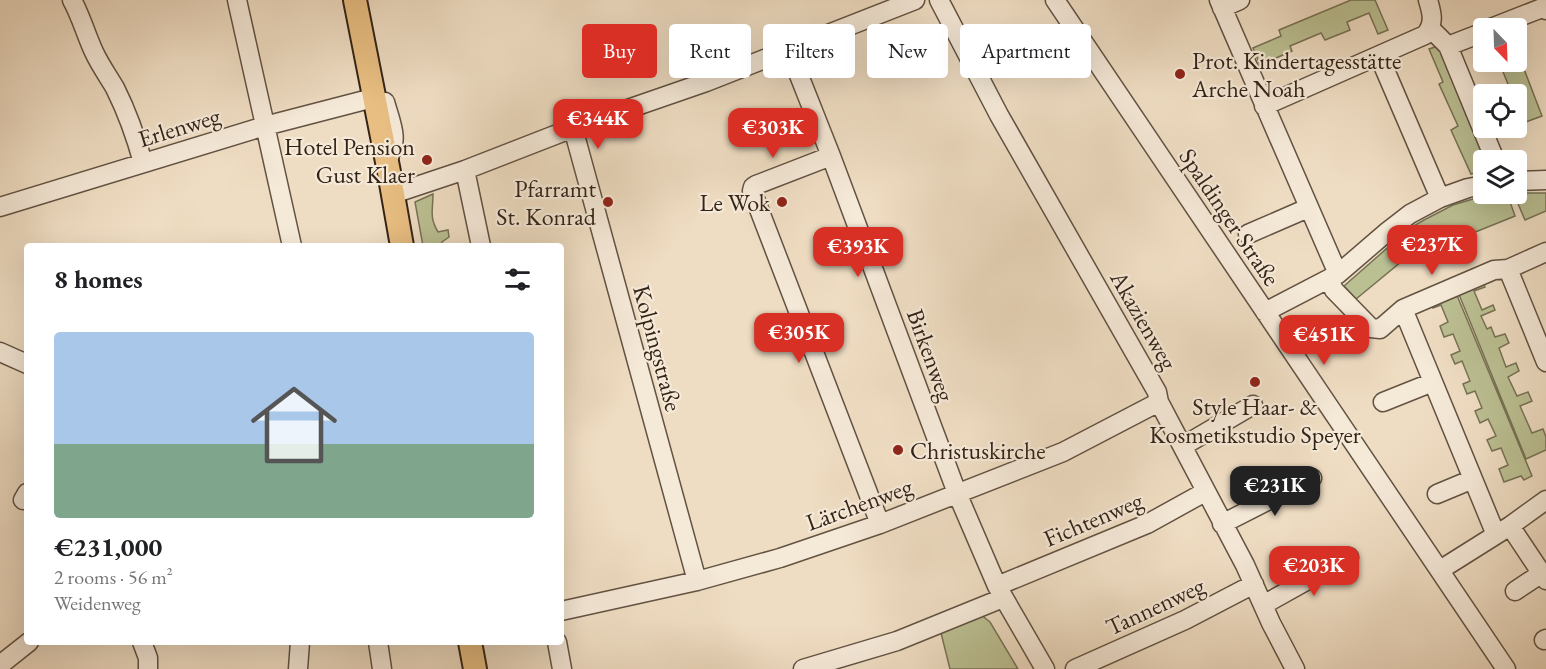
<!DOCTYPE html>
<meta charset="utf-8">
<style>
body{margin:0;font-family:"EB Garamond",serif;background:#f6f6f6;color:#202124;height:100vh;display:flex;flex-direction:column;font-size:22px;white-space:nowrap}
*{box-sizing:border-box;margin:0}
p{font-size:20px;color:#757577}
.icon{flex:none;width:33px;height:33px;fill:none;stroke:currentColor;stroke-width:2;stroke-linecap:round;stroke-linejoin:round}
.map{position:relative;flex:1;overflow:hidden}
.panel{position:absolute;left:24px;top:243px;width:540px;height:402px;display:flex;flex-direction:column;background:#fff;border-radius:6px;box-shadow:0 6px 24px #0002}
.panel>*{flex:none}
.hud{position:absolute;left:582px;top:24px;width:570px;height:54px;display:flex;gap:12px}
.needle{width:39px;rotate:157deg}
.controls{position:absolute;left:1473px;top:18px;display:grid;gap:12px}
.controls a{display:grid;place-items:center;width:54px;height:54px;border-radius:6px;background:#fff;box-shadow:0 6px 24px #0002;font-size:30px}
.price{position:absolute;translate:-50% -51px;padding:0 14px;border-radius:12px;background:#d93025;color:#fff;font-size:20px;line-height:39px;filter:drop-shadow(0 2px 3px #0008)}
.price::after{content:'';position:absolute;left:50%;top:36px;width:18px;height:14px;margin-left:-9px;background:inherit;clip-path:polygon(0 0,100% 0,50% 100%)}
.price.current{background:#222;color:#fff}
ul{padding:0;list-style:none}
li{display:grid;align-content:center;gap:12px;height:318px;padding:0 30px}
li+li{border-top:2px solid #e0e0e0}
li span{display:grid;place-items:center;height:186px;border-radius:6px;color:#555}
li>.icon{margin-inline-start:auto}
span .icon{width:108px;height:108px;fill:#fffc;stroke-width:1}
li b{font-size:26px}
h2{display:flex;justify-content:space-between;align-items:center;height:72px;padding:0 30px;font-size:26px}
.tag{padding:0 21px;border-radius:6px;background:#fff;box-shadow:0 6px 24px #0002;font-size:21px;line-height:54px}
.tag.current{background:#d93025;color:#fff}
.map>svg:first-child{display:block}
</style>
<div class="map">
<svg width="1546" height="669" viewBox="0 0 1546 669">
<rect width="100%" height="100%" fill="#efddc3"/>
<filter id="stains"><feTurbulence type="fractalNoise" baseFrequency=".00333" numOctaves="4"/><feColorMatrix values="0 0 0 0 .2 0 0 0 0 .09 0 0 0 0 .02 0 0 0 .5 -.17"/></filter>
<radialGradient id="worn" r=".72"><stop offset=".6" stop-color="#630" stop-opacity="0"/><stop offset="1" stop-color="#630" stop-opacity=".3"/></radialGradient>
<path fill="#bbc093" stroke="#777255" stroke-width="1.5" d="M 1351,0 L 1375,0 L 1388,30 L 1378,34 L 1369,13 L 1347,22 L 1350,30 L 1325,40 L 1321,33 L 1290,46 L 1292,51 L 1260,65 L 1253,48 L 1281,36 L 1279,30 Z
M 1438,46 L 1491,160 L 1484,160 L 1483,171 L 1471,174 L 1451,130 L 1458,126 L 1439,84 L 1443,82 L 1429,49 Z
M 1517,51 L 1542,116 L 1523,123 L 1517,105 L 1516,94 L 1512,94 L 1499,62 L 1516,62 Z
M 1519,193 L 1546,193 L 1546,211 L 1525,220 L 1516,199 Z
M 433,194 C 433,210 429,217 438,232 L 448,230 L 449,237 L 442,242 L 440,246 L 423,246 L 415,202 Z
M 1500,194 L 1506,195 L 1509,199 L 1515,216 L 1401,262 L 1356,299 L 1344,286 L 1410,228 L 1424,220 L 1453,205 L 1473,199 Z
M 1483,282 L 1485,287 L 1474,291 L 1482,310 L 1493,305 L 1495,310 L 1481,316 L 1487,329 L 1491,327 L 1495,337 L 1505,334 L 1509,343 L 1499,348 L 1506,367 L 1516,363 L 1519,371 L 1508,377 L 1517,396 L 1528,392 L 1532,401 L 1520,406 L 1532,433 L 1543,429 L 1546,437 L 1546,450 L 1526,459 L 1458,292 Z
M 1456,293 L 1532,476 L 1524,480 L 1521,476 L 1504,482 L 1499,469 L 1508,465 L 1501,448 L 1492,451 L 1487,440 L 1496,436 L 1488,419 L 1480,423 L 1475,411 L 1482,408 L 1475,391 L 1467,394 L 1463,384 L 1470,381 L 1462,361 L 1455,364 L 1451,355 L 1460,351 L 1453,334 L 1444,337 L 1440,326 L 1448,322 L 1441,305 L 1433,308 L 1431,303 Z
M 980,614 L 990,622 L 1018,669 L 950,669 L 940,629 Z"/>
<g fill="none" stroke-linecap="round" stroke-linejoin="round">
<defs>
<path id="minor" d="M 72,0 C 81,16 86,35 94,52 C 100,65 108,76 115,88 C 127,112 136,137 143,163
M 237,0 L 292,246
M 939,0 L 999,115 L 1157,392 L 1159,402 L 1245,565 L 1271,623 L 1295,669
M 1055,0 L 1506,669
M 1219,0 L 1338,274
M 1222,8 L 1240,0
M 1491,28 L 1542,8 L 1546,10
M 1431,29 L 1448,46 L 1495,160
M 1448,46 L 1484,32
M 789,50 L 831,156 L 957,493 L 997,586 L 1045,669
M 1379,56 L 1440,198
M 385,102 C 391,123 400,140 387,160
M 1264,106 L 1425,35 C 1435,24 1432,13 1428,0
M 573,128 L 697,581
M 831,156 L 756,185 L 753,187 L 752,191 L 880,524
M 465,170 L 481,246
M 1516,181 L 1546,180
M 393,194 L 465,170 L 573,128 L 706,82 L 915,0
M 0,207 L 265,126 L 373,98
M 1248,234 L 1308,208
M 1508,269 L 1546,362
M 1329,279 L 1334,290 L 1371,328 L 1380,329 L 1403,309 L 1494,270 L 1508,269 L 1546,252
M 1403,309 L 1496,535
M 1265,312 L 1338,274 L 1388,231 L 1410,214 L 1440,198 L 1468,188 L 1484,185
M 0,352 L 27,364
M 1383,402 L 1433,382
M 1183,446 L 1253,405
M 1437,494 L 1473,479
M 23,500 L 27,493
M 1222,524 L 1312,478
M 1510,526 L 1546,580
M 1440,570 L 1510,526 L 1546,500
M 997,586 L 1147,524 L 1205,492
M 1515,591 L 1542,573
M 1263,605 L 1349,557
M 561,611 L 697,581 L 780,558 L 880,524 L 1063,452 L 1159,402
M 1544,640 L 1546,639
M 142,642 L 148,658 L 148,669
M 378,642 L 382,669
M 557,642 L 562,669
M 0,665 L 29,642
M 298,669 L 300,642
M 803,669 L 897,641 L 1003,598
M 1075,669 L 1185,620 L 1254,584"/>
<path id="major" d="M 355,0 L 389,172 L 402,246
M 470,642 L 475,669"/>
</defs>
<use href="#minor" stroke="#625242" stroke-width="21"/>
<use href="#major" stroke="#332317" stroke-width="26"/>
<use href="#minor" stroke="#f5e9d8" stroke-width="18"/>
<use href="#major" stroke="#e8be82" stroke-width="22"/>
</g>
<g fill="#8f2418" stroke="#f5e9d8" stroke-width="2">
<circle cx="1180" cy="74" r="6"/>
<circle cx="427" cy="160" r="6"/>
<circle cx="608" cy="202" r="6"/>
<circle cx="782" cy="202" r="6"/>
<circle cx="1255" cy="382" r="6"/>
<circle cx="898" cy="450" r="6"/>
</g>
<g text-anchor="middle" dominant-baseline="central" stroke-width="4.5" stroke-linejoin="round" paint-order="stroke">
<g font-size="24" fill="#332317" stroke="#f5e9d8" text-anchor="end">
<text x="1192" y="60" text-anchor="start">Prot. Kindertagesstätte<tspan x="1192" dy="28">Arche Noah</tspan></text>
<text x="415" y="146">Hotel Pension<tspan x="415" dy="28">Gust Klaer</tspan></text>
<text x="596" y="188">Pfarramt<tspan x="596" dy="28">St. Konrad</tspan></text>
<text x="770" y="202">Le Wok</text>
<text x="1255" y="406" text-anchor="middle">Style Haar- &amp;<tspan x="1255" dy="28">Kosmetikstudio Speyer</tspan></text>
<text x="910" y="450" text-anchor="start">Christuskirche</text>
</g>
<g font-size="24" fill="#332317" stroke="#f5e9d8">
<text transform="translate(179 127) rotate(-17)">Erlenweg</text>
<text transform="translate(1230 217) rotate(56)">Spaldinger Straße</text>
<text transform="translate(1144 320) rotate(60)">Akazienweg</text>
<text transform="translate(658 348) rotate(75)">Kolpingstraße</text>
<text transform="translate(931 355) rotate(70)">Birkenweg</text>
<text transform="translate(859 504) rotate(-20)">Lärchenweg</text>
<text transform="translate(1093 519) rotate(-23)">Fichtenweg</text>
<text transform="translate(1155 606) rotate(-25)">Tannenweg</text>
</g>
</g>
<rect width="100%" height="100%" filter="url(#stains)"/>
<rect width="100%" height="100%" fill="url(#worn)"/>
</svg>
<div class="controls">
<a><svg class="needle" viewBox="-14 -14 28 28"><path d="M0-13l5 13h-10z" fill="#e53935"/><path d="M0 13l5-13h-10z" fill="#757577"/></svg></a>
<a><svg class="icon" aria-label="locate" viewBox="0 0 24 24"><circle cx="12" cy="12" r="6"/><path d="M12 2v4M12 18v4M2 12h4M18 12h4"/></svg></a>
<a><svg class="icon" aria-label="layers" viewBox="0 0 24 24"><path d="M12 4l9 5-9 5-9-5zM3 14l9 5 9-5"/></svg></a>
</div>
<b class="price" style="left:598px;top:150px">€344K</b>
<b class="price" style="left:773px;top:159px">€303K</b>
<b class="price" style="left:1432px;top:276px">€237K</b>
<b class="price" style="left:858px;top:278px">€393K</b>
<b class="price" style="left:799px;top:364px">€305K</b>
<b class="price" style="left:1324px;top:366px">€451K</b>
<b class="price current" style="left:1275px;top:517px">€231K</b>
<b class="price" style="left:1314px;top:597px">€203K</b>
<div class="hud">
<a class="tag current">Buy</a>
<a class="tag">Rent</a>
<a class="tag">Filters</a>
<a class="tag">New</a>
<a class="tag">Apartment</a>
</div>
<section class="panel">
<h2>8 homes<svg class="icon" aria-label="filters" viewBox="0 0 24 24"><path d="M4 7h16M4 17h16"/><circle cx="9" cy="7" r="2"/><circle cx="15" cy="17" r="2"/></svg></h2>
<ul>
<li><span style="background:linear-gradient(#a9c7e8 60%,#7fa58c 0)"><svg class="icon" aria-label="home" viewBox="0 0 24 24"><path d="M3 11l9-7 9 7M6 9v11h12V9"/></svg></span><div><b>€231,000</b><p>2 rooms · 56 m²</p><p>Weidenweg</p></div></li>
</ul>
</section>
</div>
